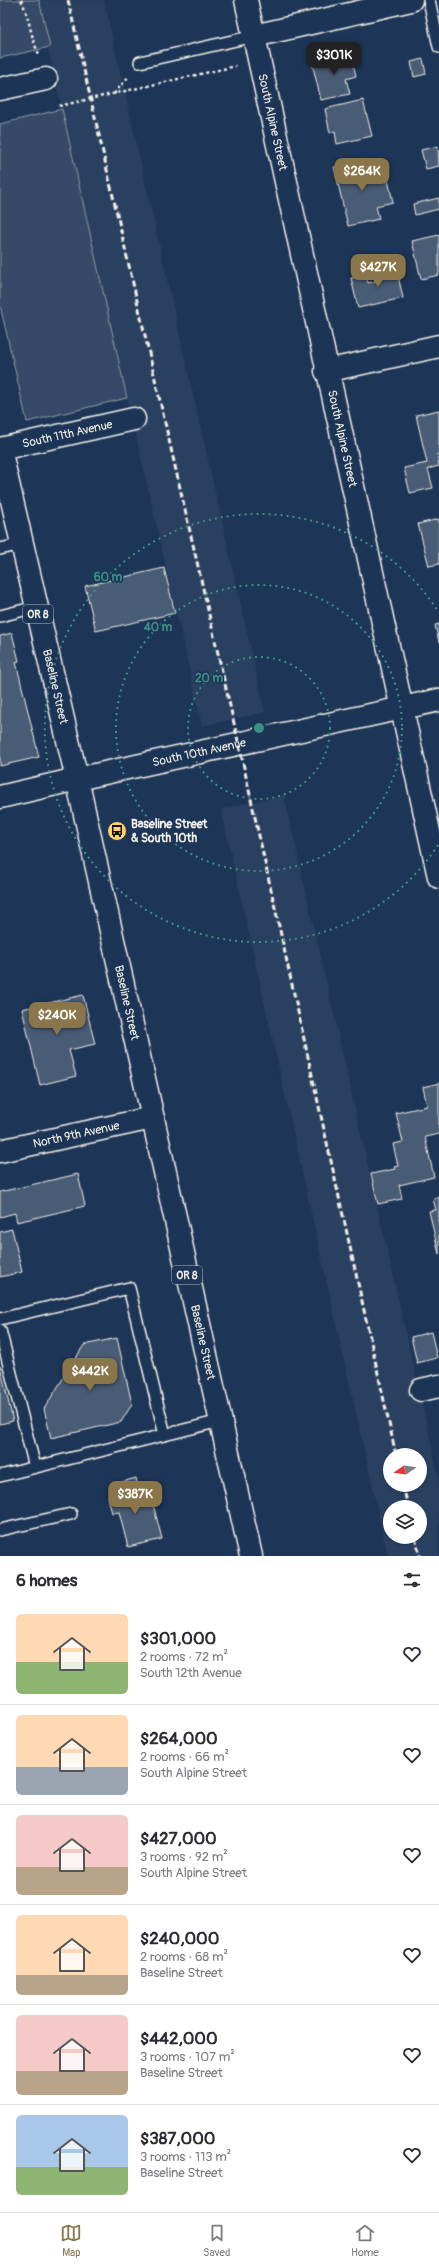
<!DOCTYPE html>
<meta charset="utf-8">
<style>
body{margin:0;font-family:Pangolin,sans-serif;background:#f7f7f7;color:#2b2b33;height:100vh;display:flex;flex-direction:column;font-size:15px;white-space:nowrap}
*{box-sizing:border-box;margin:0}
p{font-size:13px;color:#7c7c81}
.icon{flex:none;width:22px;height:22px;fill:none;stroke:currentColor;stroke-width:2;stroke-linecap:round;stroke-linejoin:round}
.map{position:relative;height:1556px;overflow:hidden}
.sheet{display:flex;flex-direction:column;background:#fff;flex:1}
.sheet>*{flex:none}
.needle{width:26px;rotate:257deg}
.controls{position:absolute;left:383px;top:1448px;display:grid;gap:8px}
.controls a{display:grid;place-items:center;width:44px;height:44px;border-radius:50%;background:#fff;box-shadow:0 1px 3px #0004;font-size:20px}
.price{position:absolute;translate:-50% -34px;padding:0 9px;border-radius:8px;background:#8a764a;color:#fff;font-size:13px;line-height:26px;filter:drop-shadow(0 1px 2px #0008)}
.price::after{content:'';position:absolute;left:50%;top:24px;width:12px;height:9px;margin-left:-6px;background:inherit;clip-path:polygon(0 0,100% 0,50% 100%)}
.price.current{background:#222;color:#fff}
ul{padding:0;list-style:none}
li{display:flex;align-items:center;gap:12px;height:100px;padding:0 16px}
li+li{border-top:1px solid #e1e1e2}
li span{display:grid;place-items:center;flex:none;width:112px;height:80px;border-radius:6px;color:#555}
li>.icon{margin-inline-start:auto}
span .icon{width:48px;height:48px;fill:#fffc;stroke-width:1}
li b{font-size:17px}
h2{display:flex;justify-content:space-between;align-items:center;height:48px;padding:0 16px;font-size:17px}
.tabs{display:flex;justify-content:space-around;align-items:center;height:56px;border-top:1px solid #e1e1e2;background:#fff;font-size:11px;color:#7c7c81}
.tabs a{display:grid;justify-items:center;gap:2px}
.tabs .current{color:#8a764a}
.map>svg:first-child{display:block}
</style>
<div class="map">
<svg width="439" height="1556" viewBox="0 0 439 1556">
<rect width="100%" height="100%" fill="#1d3557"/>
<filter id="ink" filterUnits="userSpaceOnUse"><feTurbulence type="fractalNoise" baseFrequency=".025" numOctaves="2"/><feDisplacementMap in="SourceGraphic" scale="8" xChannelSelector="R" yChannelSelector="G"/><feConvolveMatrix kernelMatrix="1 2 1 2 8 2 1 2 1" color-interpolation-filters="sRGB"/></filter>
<g filter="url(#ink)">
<path fill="#2a4060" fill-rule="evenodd" d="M 37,0 L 104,0 L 265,712 L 202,726 Z
M 284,795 L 439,1478 L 439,1556 L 388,1556 L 221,809 ZM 390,1455 L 420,1455 L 420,1485 L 390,1485 ZM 390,1507 L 420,1507 L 420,1537 L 390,1537 Z"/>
<path fill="#354a67" stroke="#949ea8" d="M 0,0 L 39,0 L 50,47 L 0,58 Z
M 62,109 L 127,398 L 27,422 L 0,305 L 0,124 Z"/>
<path fill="#485b74" stroke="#f4f1e8" d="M 351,54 L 356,76 L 346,79 L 350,94 L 321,100 L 312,63 Z
M 423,59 L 426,74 L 414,77 L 411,62 Z
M 363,100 L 372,136 L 337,144 L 335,131 L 330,133 L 325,109 Z
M 438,146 L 439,166 L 426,169 L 421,150 Z
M 365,160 L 369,175 L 386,171 L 393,202 L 376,206 L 379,219 L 348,226 L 334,167 Z
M 439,198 L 439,209 L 415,215 L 413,204 Z
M 439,235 L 439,275 L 421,279 L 412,241 Z
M 396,267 L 403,298 L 358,308 L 351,278 L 366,275 L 368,283 L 376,281 L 374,272 Z
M 439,410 L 439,453 L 437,454 L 439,466 L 428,469 L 433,488 L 410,493 L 404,468 L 427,463 L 416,415 Z
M 439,519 L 439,564 L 429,566 L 418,524 Z
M 164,568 L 175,613 L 96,631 L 85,586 Z
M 439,624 L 439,642 L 435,625 Z
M 12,633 L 19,661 L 16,662 L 39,757 L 0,766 L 0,636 Z
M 83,995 L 95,1044 L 69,1050 L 76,1076 L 40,1085 L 22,1009 Z
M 439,1083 L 439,1134 L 425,1137 L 434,1177 L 399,1185 L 402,1199 L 378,1204 L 371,1174 L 395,1169 L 394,1167 L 398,1166 L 393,1144 L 403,1142 L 396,1113 L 427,1106 L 423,1087 Z
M 78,1174 L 85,1206 L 17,1222 L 15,1213 L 0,1217 L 0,1192 Z
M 439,1197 L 439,1254 L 429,1211 L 436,1210 L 433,1199 Z
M 12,1229 L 22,1272 L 0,1277 L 0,1232 Z
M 431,1332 L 437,1358 L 417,1363 L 411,1337 Z
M 117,1338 L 132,1404 L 121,1422 L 51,1438 L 44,1409 L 84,1345 Z
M 0,1366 L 13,1421 L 0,1424 Z
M 136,1478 L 142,1506 L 153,1504 L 162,1539 L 128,1547 L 119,1512 L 112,1513 L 108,1498 L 120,1495 L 118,1483 Z"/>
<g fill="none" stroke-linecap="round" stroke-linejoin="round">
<defs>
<path id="service" d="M 429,0 L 439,47
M 140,62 L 254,36
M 0,549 L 22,544
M 0,616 L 36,607
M 0,1319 L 129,1288 L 165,1435
M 0,1330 L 35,1467
M 0,1476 L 220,1421
M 0,1530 L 71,1514"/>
<g id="minor">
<path id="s1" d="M 246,0 L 439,877"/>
<path d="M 254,36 L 411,0"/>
<path d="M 0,89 L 46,79"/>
<path d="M 326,371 L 439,346"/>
<path id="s2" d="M 0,449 L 134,419"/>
<path id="s3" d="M 0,1151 L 152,1118"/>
<path d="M 421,1390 L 439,1386"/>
</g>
<g id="secondary">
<path id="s4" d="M 77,779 L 439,700"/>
</g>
<path id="primary" d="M 0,797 L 77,779"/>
<g id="trunk">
<path id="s5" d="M 0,449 L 77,779 L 251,1556"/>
</g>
</defs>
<use href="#service" stroke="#f4f1e8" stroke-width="14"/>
<use href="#minor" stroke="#f4f1e8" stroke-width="25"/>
<use href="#secondary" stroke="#f4f1e8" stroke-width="25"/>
<use href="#primary" stroke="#f4f1e8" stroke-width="25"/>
<use href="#trunk" stroke="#f4f1e8" stroke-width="25"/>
<path stroke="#f4f1e8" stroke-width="2.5" stroke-dasharray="3 3" stroke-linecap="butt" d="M 21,0 C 30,17 30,37 39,54
M 114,94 L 129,76
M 59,106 L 236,66"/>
<use href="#service" stroke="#1d3557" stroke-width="11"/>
<use href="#minor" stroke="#1d3557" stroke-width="22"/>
<use href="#secondary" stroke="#1d3557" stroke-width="22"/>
<use href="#primary" stroke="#1d3557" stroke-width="22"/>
<use href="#trunk" stroke="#1d3557" stroke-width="22"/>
<path stroke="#f4f1e8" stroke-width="3" stroke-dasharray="6 3" stroke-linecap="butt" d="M 68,0 L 239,745 L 396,1455
M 403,1485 L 408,1507
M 415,1537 L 420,1556"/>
</g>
</g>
<g fill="none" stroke="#3d8f86" stroke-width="2" stroke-dasharray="2 4">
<circle cx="259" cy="728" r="71"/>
<circle cx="259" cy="728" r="143"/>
<path d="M438 845A214 214 0 1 1 438 611"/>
</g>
<defs>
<symbol id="bus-disc" viewBox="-11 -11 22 22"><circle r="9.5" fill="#ffd166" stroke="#1d3557"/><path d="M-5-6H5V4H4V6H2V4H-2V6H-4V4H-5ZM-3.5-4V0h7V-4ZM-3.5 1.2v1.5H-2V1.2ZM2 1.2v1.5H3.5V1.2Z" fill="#111"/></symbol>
</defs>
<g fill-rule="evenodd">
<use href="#bus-disc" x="106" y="820" width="22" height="22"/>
</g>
<g text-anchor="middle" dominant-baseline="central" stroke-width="3" stroke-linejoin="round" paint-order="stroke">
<g fill="#1d3557" stroke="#b4b9bc" stroke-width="1">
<rect x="23" y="605" width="30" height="18" rx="3"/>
<rect x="172" y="1266" width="30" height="18" rx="3"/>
</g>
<g font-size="11" font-weight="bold" fill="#f4f1e8">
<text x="38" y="614">OR 8</text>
<text x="187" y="1275">OR 8</text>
</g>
<g font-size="12" fill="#f4f1e8" stroke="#1d3557">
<text stroke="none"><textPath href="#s1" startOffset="125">South Alpine Street</textPath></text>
<text stroke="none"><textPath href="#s2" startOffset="69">South 11th Avenue</textPath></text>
<text stroke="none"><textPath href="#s1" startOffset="449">South Alpine Street</textPath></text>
<text stroke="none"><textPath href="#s5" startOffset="244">Baseline Street</textPath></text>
<text stroke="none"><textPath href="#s4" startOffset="125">South 10th Avenue</textPath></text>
<text stroke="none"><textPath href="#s5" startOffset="568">Baseline Street</textPath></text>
<text stroke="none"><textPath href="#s3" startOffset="78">North 9th Avenue</textPath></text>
<text stroke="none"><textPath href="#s5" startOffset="916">Baseline Street</textPath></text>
</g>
<g font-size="12" font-weight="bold" fill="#f4f1e8" stroke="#1d3557" text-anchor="start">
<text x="131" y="824">Baseline Street<tspan x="131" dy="14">&amp; South 10th</tspan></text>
</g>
</g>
<circle cx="259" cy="728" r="6" fill="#3d8f86" stroke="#1d3557" stroke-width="2"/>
<g font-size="12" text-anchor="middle" font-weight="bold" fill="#3d8f86" stroke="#1d3557" stroke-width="3" stroke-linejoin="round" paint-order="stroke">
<text x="108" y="581">60 m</text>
<text x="158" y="631">40 m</text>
<text x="209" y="682">20 m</text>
</g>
</svg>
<div class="controls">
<a><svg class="needle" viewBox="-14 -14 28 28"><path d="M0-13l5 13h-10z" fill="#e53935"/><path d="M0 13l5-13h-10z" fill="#7c7c81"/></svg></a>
<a><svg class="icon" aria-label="layers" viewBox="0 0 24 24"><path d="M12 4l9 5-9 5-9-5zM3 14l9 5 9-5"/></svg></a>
</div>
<b class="price current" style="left:334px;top:76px">$301K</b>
<b class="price" style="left:362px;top:192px">$264K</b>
<b class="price" style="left:378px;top:288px">$427K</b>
<b class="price" style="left:57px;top:1036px">$240K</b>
<b class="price" style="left:90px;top:1392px">$442K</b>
<b class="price" style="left:135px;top:1515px">$387K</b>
</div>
<section class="sheet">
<h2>6 homes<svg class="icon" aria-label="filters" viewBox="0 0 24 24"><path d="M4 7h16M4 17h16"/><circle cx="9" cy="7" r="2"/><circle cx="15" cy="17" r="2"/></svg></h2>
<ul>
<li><span style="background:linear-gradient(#ffd9b3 60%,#8fb573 0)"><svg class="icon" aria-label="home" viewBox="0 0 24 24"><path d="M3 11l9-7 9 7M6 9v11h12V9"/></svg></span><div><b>$301,000</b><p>2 rooms · 72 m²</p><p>South 12th Avenue</p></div><svg class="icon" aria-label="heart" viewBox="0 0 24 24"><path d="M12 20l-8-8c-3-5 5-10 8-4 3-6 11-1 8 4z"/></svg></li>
<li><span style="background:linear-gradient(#ffd9b3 65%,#9aa5b1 0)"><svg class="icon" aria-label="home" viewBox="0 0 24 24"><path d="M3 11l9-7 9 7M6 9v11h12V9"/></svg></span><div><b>$264,000</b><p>2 rooms · 66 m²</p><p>South Alpine Street</p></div><svg class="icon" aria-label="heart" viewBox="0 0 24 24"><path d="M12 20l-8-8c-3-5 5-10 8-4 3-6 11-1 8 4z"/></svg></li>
<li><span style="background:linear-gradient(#f6c9c9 65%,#b9a48a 0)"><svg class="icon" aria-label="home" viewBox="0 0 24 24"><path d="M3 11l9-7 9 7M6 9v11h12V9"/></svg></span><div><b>$427,000</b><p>3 rooms · 92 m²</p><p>South Alpine Street</p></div><svg class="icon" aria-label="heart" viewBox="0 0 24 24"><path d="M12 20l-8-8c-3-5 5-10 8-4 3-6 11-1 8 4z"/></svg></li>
<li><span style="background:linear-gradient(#ffd9b3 75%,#b9a48a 0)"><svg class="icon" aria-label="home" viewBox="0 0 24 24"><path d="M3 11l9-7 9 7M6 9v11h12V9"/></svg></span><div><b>$240,000</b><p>2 rooms · 68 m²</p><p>Baseline Street</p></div><svg class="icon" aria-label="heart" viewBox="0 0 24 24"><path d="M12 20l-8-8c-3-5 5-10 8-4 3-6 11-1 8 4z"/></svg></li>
<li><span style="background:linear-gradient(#f6c9c9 70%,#b9a48a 0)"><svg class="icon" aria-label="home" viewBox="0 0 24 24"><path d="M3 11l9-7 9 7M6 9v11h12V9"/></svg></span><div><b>$442,000</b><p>3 rooms · 107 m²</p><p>Baseline Street</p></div><svg class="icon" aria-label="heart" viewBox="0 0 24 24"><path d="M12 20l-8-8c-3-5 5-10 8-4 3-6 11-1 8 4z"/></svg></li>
<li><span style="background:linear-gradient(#a9c7e8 65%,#8fb573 0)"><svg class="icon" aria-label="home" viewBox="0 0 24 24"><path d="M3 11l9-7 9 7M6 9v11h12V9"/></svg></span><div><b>$387,000</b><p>3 rooms · 113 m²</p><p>Baseline Street</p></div><svg class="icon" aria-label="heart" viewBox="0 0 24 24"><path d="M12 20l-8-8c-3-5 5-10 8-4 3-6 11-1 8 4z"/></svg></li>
</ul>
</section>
<nav class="tabs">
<a class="current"><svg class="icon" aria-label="map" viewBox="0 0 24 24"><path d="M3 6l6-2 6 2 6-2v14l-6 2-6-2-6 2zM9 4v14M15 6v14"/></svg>Map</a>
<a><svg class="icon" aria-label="saved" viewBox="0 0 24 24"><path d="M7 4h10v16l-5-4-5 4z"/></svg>Saved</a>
<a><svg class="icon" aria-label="home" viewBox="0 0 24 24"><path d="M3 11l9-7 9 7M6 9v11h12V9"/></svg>Home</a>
</nav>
